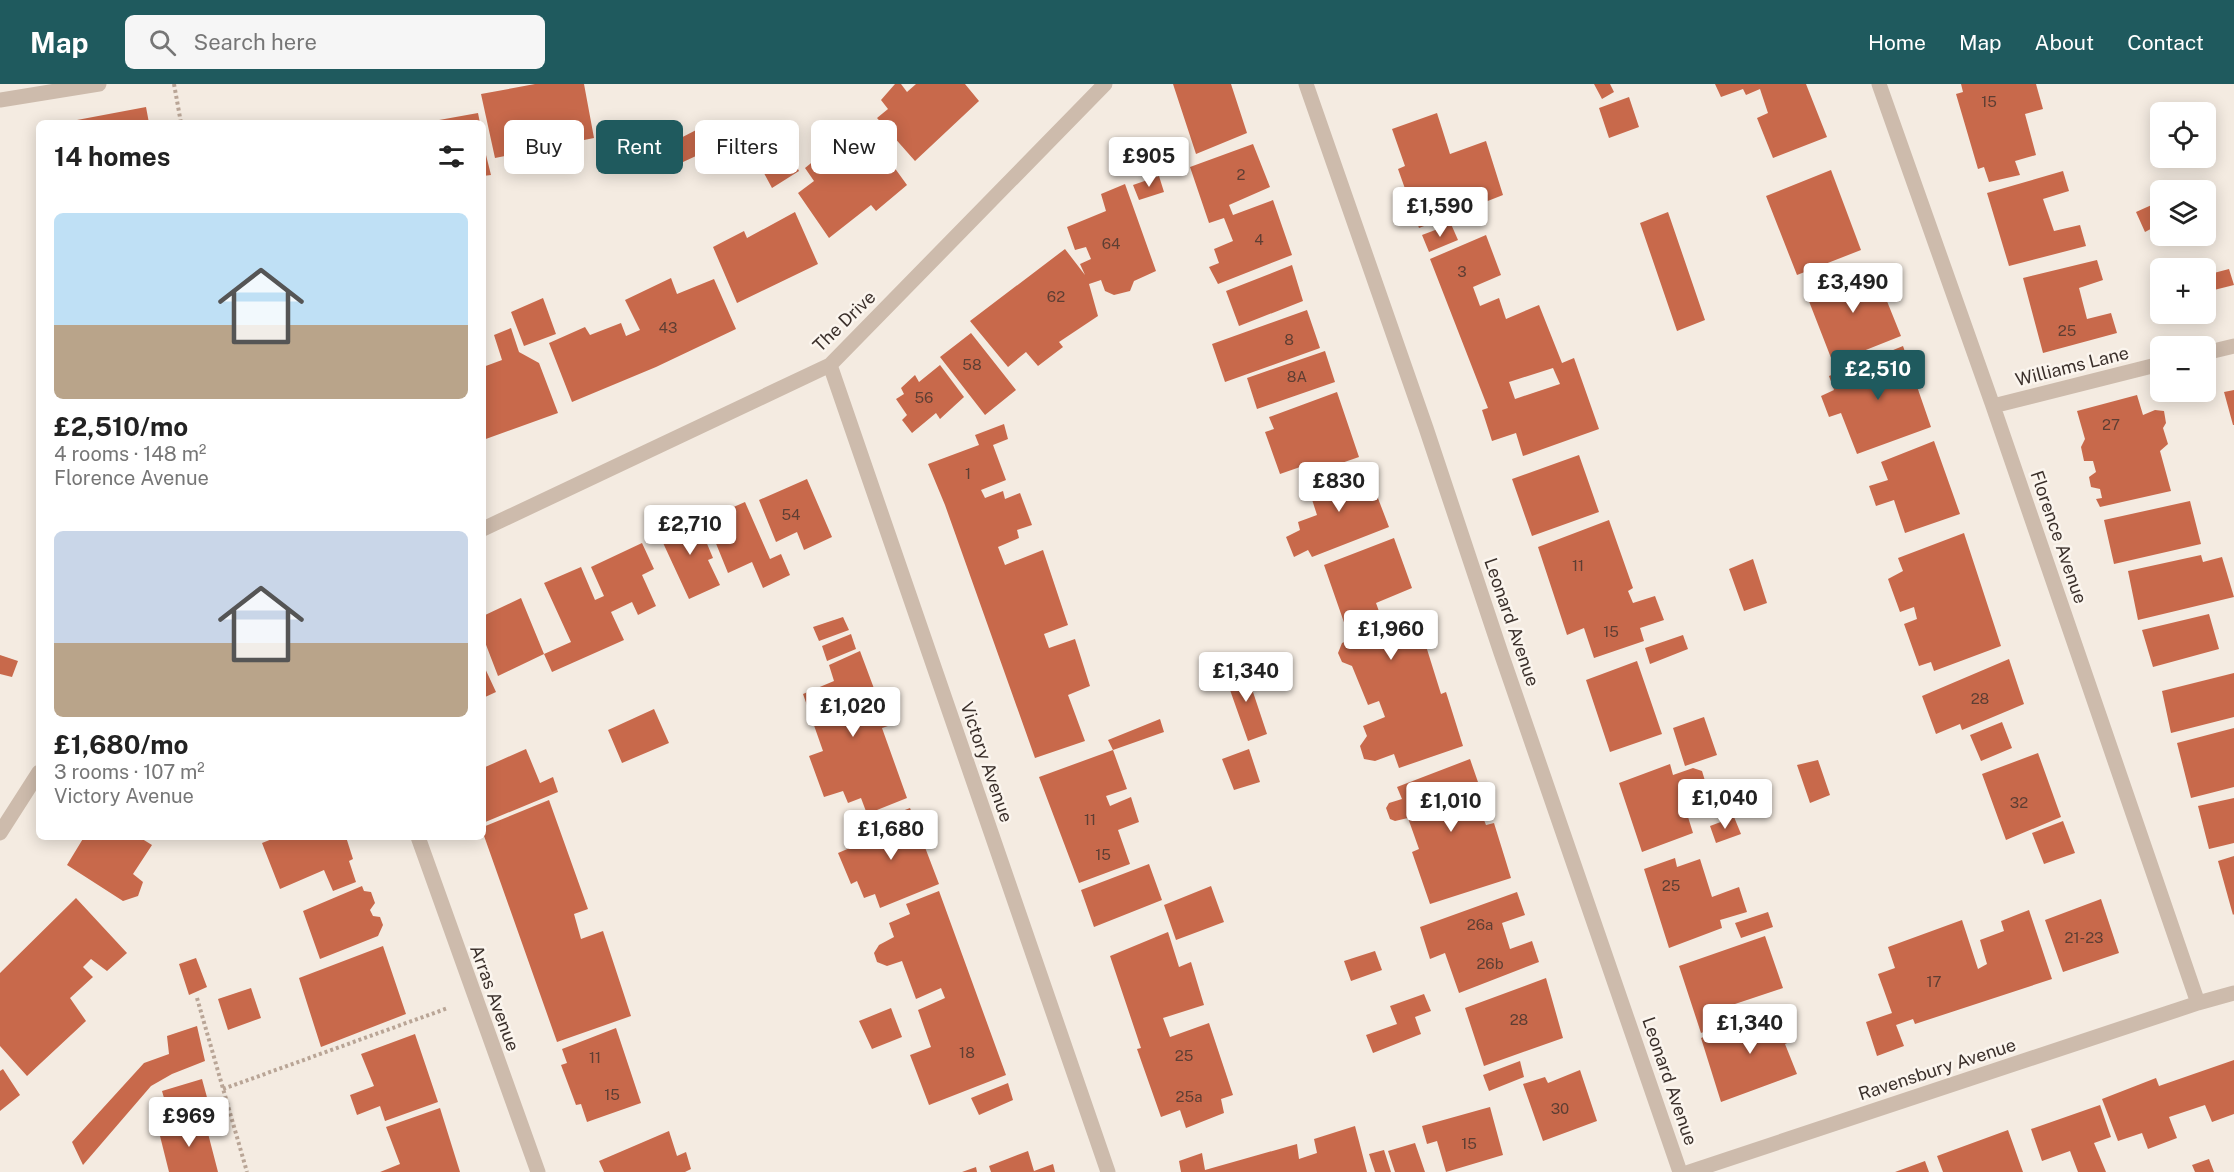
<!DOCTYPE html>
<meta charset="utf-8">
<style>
body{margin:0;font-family:"Public Sans",sans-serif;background:#f6f6f6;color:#222;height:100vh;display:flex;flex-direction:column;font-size:22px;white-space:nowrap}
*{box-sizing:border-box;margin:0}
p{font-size:20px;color:#767676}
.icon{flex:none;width:33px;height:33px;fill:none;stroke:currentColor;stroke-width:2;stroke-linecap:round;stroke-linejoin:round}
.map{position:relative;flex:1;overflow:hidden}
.panel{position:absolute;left:36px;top:36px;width:450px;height:720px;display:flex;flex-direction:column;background:#fff;border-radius:9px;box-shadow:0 3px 15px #0003}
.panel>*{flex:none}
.top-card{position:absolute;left:504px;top:36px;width:570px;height:54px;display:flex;gap:12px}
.controls{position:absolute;left:2150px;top:18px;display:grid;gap:12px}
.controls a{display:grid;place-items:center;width:66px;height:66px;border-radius:9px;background:#fff;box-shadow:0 3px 15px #0003;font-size:30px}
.price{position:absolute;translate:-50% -51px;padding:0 14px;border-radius:6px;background:#fff;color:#222;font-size:20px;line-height:39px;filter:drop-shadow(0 2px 3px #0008)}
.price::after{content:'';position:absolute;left:50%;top:36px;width:18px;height:14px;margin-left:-9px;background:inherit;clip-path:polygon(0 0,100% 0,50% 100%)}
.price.on{background:#1f5a5e;color:#fff}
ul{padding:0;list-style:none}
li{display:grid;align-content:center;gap:12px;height:318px;padding:0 18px}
li span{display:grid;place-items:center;height:186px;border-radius:9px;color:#555}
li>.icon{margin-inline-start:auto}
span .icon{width:108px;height:108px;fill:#fffc;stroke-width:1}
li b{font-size:26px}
h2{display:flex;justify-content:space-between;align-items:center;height:72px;padding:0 18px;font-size:26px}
.tag{padding:0 21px;border-radius:9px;background:#fff;box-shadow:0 3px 15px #0003;font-size:21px;line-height:54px}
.tag.on{background:#1f5a5e;color:#fff}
header{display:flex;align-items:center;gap:36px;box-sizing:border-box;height:84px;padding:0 30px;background:#1f5a5e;color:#fff}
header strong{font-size:28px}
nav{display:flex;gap:33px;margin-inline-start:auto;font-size:21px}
.search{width:420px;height:54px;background:#f6f6f6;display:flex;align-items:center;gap:15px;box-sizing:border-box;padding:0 21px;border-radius:9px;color:#767676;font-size:22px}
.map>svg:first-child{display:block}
</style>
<header>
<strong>Map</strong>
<div class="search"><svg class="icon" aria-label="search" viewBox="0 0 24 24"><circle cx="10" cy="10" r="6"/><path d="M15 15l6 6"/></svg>Search here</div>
<nav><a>Home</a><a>Map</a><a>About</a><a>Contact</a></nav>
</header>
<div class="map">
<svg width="2234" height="1088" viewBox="0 0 2234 1088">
<rect width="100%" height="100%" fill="#f4ebe1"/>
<path fill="#c8694b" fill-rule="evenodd" d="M 535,0 L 584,0 L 594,54 L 495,74 L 481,10 Z
M 895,0 L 901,0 L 907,8 L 916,0 L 965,0 L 979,17 L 915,77 L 877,34 L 888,25 L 881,16 Z
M 1173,0 L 1231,0 L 1247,49 L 1196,70 Z
M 1594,0 L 1610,0 L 1614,8 L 1602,15 Z
M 1715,0 L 1806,0 L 1827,53 L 1773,74 L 1757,34 L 1768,29 L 1760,5 L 1746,11 L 1743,5 L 1721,13 Z
M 1961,0 L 2036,0 L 2043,25 L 2025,30 L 2036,71 L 2015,77 L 2020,91 L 1989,98 L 1984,83 L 1978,85 L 1956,10 L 1963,8 Z
M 1629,13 L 1639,43 L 1609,54 L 1599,24 Z
M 146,23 L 149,39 L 77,39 L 77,36 Z
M 478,29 L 480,39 L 428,39 L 428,38 Z
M 1437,29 L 1450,70 L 1486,57 L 1503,111 L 1419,144 L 1398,85 L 1405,82 L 1392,45 Z
M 700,44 L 709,66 L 683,78 L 673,58 Z
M 483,59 L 491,91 L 483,92 Z
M 1253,60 L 1270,103 L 1229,121 L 1233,131 L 1273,116 L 1292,171 L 1218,200 L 1209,183 L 1219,179 L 1214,165 L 1233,157 L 1224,134 L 1209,139 L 1190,83 Z
M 878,61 L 907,101 L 876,127 L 871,121 L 829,154 L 798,109 L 814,97 L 805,84 L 821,71 L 833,85 L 859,64 L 864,71 Z
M 786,62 L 799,87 L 772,104 L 759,80 Z
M 1831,86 L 1861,166 L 1797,191 L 1766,112 Z
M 2063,87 L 2069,107 L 2043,115 L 2054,147 L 2080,141 L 2086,162 L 2009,182 L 1987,109 Z
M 1159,92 L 1164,108 L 1139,116 L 1133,101 Z
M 1125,100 L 1156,187 L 1134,197 L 1130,207 L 1114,211 L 1105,207 L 1101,196 L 1089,200 L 1098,232 L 1059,258 L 1063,263 L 1038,282 L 1026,268 L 1008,283 L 970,237 L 1065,165 L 1085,191 L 1080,180 L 1091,175 L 1086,163 L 1075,166 L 1067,143 L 1106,127 L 1101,110 Z
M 2156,119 L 2160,129 L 2160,140 L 2145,148 L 2136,128 Z
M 795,128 L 818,180 L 737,219 L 713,163 L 744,147 L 747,154 Z
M 1668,128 L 1705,236 L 1677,247 L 1640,139 Z
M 1451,140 L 1458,156 L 1429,168 L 1422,151 Z
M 1486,151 L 1501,191 L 1473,203 L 1480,222 L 1499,214 L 1506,235 L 1539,221 L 1562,279 L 1574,274 L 1599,345 L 1523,372 L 1516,349 L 1492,357 L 1482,326 L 1488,324 L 1430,175 ZM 1553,284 L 1560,300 L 1515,315 L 1509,298 Z
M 2097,176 L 2103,196 L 2079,204 L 2087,235 L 2111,229 L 2117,249 L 2043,269 L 2023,194 Z
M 1872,180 L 1901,252 L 1833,279 L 1805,207 Z
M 1292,181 L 1303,217 L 1239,242 L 1226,207 Z
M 2229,185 L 2234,201 L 2214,206 L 2210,190 Z
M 671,194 L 677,210 L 714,195 L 736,245 L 656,283 L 572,318 L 549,259 L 585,243 L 590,251 L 621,239 L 626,252 L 640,246 L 625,216 Z
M 543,214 L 556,250 L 524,262 L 511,228 Z
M 1307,226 L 1320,264 L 1225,298 L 1212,260 Z
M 511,244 L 519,268 L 539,279 L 558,329 L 483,356 L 483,283 L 502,276 L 494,251 Z
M 971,249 L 1016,306 L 985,331 L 940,273 Z
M 1903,262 L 1931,343 L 1857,370 L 1841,329 L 1829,333 L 1821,312 L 1834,306 L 1829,292 Z
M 1325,267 L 1335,298 L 1257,325 L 1247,294 Z
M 940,281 L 964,313 L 940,335 L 936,329 L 912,349 L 902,336 L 907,331 L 896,315 L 904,310 L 901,304 L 915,291 L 919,298 Z
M 2234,306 L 2234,341 L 2233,341 L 2224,308 Z
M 1337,308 L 1359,373 L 1307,391 L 1303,382 L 1280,390 L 1265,348 L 1274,345 L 1269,333 Z
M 2137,311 L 2143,331 L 2155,326 L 2164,327 L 2166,339 L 2163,344 L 2168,360 L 2160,367 L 2171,407 L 2100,423 L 2096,415 L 2102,414 L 2100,405 L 2091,403 L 2089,393 L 2096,388 L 2093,377 L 2084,377 L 2081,363 L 2085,355 L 2077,327 Z
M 1004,340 L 1008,355 L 993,361 L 1006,396 L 981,406 L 985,414 L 1003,407 L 1005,415 L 1020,409 L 1032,441 L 1017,446 L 1019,454 L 998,463 L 1005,481 L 1043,466 L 1068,541 L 1044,550 L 1049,564 L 1075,555 L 1090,602 L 1068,611 L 1085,657 L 1035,674 L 945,421 L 928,380 L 979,361 L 975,351 Z
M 1934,357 L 1960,430 L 1905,449 L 1894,416 L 1876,422 L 1869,402 L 1888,396 L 1881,378 Z
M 1579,371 L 1599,428 L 1532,452 L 1512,395 Z
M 1358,380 L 1365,399 L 1371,396 L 1389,443 L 1312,473 L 1308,466 L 1294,473 L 1286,453 L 1300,446 L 1298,438 L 1317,431 L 1307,400 Z
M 807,395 L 832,453 L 804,466 L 797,448 L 776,458 L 759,416 Z
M 2190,417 L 2201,460 L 2114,480 L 2104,436 Z
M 745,418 L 770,475 L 781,470 L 790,491 L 763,504 L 752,478 L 728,489 L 706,435 Z
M 695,431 L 713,474 L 708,476 L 720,501 L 689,515 L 658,448 Z
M 1609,436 L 1633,504 L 1628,507 L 1633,519 L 1655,512 L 1664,536 L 1640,544 L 1644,557 L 1594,574 L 1584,544 L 1567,551 L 1538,463 Z
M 1964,449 L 2001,562 L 1934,587 L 1931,578 L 1919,582 L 1904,540 L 1917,535 L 1914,523 L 1900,528 L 1888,495 L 1903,487 L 1898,474 Z
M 1394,454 L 1412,504 L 1376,519 L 1385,544 L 1416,530 L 1441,610 L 1446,608 L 1463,662 L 1399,684 L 1394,670 L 1375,677 L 1364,675 L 1360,662 L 1367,652 L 1363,642 L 1385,633 L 1379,617 L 1368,621 L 1352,582 L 1342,578 L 1338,569 L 1342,559 L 1360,551 L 1357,543 L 1347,547 L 1324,481 Z
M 642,459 L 654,485 L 642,491 L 656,522 L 638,531 L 632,518 L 611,528 L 624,556 L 552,588 L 544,570 L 498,592 L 483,553 L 483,532 L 521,514 L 544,570 L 571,558 L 544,499 L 581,483 L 595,516 L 604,512 L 591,483 Z
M 2201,471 L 2203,478 L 2222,473 L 2234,513 L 2138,536 L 2128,487 Z
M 1753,475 L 1767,519 L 1744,527 L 1729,485 Z
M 2209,530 L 2219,565 L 2153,583 L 2142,546 Z
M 843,533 L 849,546 L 819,557 L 813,543 Z
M 851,550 L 856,565 L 827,577 L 822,562 Z
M 1683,551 L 1688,565 L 1650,580 L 1645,564 Z
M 860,567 L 888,642 L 882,644 L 907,714 L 867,730 L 861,714 L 848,719 L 843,707 L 824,713 L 809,672 L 823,667 L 803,610 L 834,597 L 829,581 Z
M 0,571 L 18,577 L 12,593 L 0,590 Z
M 2009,575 L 2024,620 L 1962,646 L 1960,640 L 1936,650 L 1922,612 Z
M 1637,577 L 1662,650 L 1610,668 L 1586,596 Z
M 483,580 L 496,608 L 483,614 Z
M 1244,581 L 1267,650 L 1248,657 L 1224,589 Z
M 2234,589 L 2234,633 L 2171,649 L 2162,607 Z
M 654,625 L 669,659 L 622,679 L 608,646 Z
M 1704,633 L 1717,671 L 1685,682 L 1673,644 Z
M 1160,635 L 1164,648 L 1113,666 L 1108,656 Z
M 2002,638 L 2012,664 L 1981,677 L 1970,651 Z
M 2234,644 L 2234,703 L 2191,714 L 2177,659 Z
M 526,665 L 540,699 L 553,693 L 558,708 L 483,739 L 483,684 Z
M 1249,665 L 1260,698 L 1234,706 L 1222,675 Z
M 1113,666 L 1127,705 L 1106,712 L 1110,722 L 1131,713 L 1139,738 L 1118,746 L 1130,780 L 1079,799 L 1039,693 Z
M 2038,669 L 2061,733 L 2006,756 L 1982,690 Z
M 1470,675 L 1487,724 L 1480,726 L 1486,741 L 1494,739 L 1511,794 L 1430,820 L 1412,768 L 1419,765 L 1408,734 L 1395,737 L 1390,735 L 1386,724 L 1389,719 L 1402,715 L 1397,703 Z
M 1818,676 L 1830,711 L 1810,719 L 1797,681 Z
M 1670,680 L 1673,691 L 1693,684 L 1702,687 L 1706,700 L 1701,711 L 1683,717 L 1693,749 L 1642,768 L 1619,699 Z
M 2234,714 L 2234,759 L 2209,765 L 2198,722 Z
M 549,716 L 588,825 L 574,830 L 581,855 L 603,847 L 631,932 L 557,958 L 483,749 L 483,743 Z
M 910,724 L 939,800 L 880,824 L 875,810 L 864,814 L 857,797 L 851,800 L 838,769 L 878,752 L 874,738 Z
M 1734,733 L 1741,750 L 1716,759 L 1710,742 Z
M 2063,737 L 2075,769 L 2044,780 L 2032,749 Z
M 84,753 L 139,753 L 152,761 L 133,790 L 143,798 L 138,812 L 123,817 L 67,781 Z
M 277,753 L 346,753 L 353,775 L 349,777 L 356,798 L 333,807 L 324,786 L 280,805 L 262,759 Z
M 2234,772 L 2234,830 L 2233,831 L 2218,777 Z
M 1675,774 L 1677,783 L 1700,775 L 1712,813 L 1739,803 L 1747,828 L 1720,836 L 1722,844 L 1669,864 L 1644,785 Z
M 1149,780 L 1162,816 L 1094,843 L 1081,806 Z
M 362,802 L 364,807 L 371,808 L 375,819 L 370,826 L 373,832 L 380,833 L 383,841 L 378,852 L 320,875 L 303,827 Z
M 1211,802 L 1224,838 L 1176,856 L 1164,821 Z
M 939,807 L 1006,991 L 929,1021 L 910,971 L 931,963 L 918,926 L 945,914 L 941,904 L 916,915 L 902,877 L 887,882 L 877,878 L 874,869 L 879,861 L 894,853 L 889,839 L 910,830 L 906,820 Z
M 1517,808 L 1525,831 L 1502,839 L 1510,865 L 1532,857 L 1539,878 L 1459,909 L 1445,869 L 1430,875 L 1420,843 Z
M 76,814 L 127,869 L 107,887 L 91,875 L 83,883 L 93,893 L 70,914 L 86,937 L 27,992 L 0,962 L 0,889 Z
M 2101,815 L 2119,869 L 2063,888 L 2045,836 Z
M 2029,826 L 2052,895 L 1915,940 L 1913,935 L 1896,941 L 1904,962 L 1877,972 L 1866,938 L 1892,929 L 1878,890 L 1895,884 L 1888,863 L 1962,836 L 1978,885 L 1987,880 L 1980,856 L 2004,847 L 2001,837 Z
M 1768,828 L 1773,843 L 1741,854 L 1735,839 Z
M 1168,848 L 1179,883 L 1191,878 L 1204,921 L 1163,934 L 1170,953 L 1209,939 L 1233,1011 L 1221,1015 L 1224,1029 L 1186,1044 L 1180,1026 L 1161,1033 L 1137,965 L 1141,964 L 1110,872 Z
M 1765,852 L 1783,904 L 1729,922 L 1734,936 L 1701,949 L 1679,882 Z
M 383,862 L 406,930 L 321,963 L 299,894 Z
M 1375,867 L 1382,886 L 1351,897 L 1344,877 Z
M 196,874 L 207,903 L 189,911 L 179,880 Z
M 1546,894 L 1563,954 L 1484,982 L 1465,924 Z
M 251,904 L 261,934 L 228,946 L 218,915 Z
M 1424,910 L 1431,927 L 1415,933 L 1421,950 L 1373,969 L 1366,951 L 1397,940 L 1390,922 Z
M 891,924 L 902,953 L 872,965 L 859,937 Z
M 1782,925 L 1794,956 L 1785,960 L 1797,990 L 1721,1018 L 1701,954 Z
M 197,942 L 205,977 L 172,990 L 151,1002 L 83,1081 L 72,1058 L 144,979 L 169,970 L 167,952 Z
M 616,944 L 641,1019 L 587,1038 L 581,1020 L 576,1021 L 561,981 L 567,979 L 562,965 Z
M 415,950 L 438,1018 L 385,1037 L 380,1022 L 357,1031 L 350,1011 L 374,1002 L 361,970 Z
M 2234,976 L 2234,1030 L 2212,1038 L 2205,1021 L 2169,1033 L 2177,1054 L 2148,1065 L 2142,1049 L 2118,1057 L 2102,1015 L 2156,994 L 2159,1002 Z
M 1520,977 L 1524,993 L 1489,1007 L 1483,991 Z
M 3,985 L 20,1011 L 0,1027 L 0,987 Z
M 1580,986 L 1597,1037 L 1543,1057 L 1523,1000 L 1545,993 L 1548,999 Z
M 202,995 L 208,1017 L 168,1028 L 162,1007 Z
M 1008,999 L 1013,1016 L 979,1031 L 971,1014 Z
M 2100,1021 L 2111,1053 L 2094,1059 L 2106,1088 L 2078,1088 L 2070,1067 L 2042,1077 L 2031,1045 Z
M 1490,1023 L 1503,1071 L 1446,1088 L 1437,1057 L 1427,1060 L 1422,1042 Z
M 440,1024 L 460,1088 L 380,1088 L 400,1080 L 386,1043 Z
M 204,1034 L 218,1088 L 169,1088 L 159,1048 Z
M 1355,1042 L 1367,1088 L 1181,1088 L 1179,1077 L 1202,1069 L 1205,1086 L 1297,1060 L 1299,1075 L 1317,1069 L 1314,1055 Z
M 2008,1046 L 2023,1088 L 1943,1088 L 1937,1072 Z
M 669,1047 L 677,1072 L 686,1068 L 691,1085 L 685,1088 L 604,1088 L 599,1077 Z
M 1415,1059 L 1425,1088 L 1395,1088 L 1388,1067 Z
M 1384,1066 L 1391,1088 L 1375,1088 L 1369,1070 Z
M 1028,1067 L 1034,1087 L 1053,1080 L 1055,1088 L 991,1088 L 989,1082 Z
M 2209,1075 L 2214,1088 L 2195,1088 L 2192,1081 Z
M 1925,1077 L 1929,1088 L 1895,1088 Z
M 976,1083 L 977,1088 L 962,1088 Z"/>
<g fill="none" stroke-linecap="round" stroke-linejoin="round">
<path stroke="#b9a596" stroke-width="4" stroke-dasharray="3 3" stroke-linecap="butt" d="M 174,0 L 181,39
M 197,914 L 247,1088
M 223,1005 L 448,924"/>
<path stroke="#cdbbac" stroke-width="15" d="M 1306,0 L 1426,344 L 1501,569 L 1680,1088
M 1879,0 L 1993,322 L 2198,919
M 0,16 L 99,0
M 2205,269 L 2234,262
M 830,281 L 1108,1088
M 1993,322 L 2160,280
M 483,445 L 830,281 L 1105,0
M 0,749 L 39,688
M 418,753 L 538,1088
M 1689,1088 L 2198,919 L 2234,909"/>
</g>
<g text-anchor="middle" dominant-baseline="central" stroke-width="5" stroke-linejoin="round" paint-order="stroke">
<g font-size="15" fill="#5e3e33">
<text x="1989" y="17">15</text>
<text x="1241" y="90">2</text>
<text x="1259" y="155">4</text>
<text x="1111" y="159">64</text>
<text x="1462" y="187">3</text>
<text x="1056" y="212">62</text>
<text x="668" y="243">43</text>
<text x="2067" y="246">25</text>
<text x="1289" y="255">8</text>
<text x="972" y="280">58</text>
<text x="1297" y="292">8A</text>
<text x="924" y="313">56</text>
<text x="2111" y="340">27</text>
<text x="968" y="389">1</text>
<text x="791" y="430">54</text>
<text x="1578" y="481">11</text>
<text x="1611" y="547">15</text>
<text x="1980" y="614">28</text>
<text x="2019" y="718">32</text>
<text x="1090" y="735">11</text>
<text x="1103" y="770">15</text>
<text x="1671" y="801">25</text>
<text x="1480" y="840">26a</text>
<text x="2084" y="853">21-23</text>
<text x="1490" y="879">26b</text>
<text x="1934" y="897">17</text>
<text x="1519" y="935">28</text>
<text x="967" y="968">18</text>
<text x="1184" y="971">25</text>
<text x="595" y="973">11</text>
<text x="612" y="1010">15</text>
<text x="1189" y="1012">25a</text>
<text x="1560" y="1024">30</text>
<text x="1469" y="1059">15</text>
</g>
<g font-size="18" fill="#3b302b" stroke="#fbf5ee">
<text transform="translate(844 237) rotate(-44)">The Drive</text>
<text transform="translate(2072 282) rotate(-14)">Williams Lane</text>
<text transform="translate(2059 453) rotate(71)">Florence Avenue</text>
<text transform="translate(1512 538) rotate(71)">Leonard Avenue</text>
<text transform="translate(987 678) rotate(71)">Victory Avenue</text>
<text transform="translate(495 914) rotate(70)">Arras Avenue</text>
<text transform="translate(1937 985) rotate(-18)">Ravensbury Avenue</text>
<text transform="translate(1670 997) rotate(71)">Leonard Avenue</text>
</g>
</g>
</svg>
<div class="controls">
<a><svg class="icon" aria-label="locate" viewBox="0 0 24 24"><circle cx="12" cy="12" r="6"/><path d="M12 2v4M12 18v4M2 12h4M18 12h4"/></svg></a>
<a><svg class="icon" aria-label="layers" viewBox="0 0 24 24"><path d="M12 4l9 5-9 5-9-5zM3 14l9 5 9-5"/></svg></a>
<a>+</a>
<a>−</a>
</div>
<b class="price" style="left:1149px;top:104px">£905</b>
<b class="price" style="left:1440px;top:154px">£1,590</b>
<b class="price" style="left:1853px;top:230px">£3,490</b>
<b class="price on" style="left:1878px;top:317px">£2,510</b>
<b class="price" style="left:1339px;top:429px">£830</b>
<b class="price" style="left:690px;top:472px">£2,710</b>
<b class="price" style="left:1391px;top:577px">£1,960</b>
<b class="price" style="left:1246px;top:619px">£1,340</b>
<b class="price" style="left:853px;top:654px">£1,020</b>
<b class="price" style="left:1725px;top:746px">£1,040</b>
<b class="price" style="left:1451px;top:749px">£1,010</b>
<b class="price" style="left:891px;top:777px">£1,680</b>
<b class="price" style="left:1750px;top:971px">£1,340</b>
<b class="price" style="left:189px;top:1064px">£969</b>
<div class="top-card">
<a class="tag">Buy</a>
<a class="tag on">Rent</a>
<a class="tag">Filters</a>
<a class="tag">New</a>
</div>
<section class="panel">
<h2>14 homes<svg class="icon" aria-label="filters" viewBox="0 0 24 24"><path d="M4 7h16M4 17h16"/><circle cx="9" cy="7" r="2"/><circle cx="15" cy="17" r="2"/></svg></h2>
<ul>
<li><span style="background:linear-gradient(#bfe0f5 60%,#b9a48a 0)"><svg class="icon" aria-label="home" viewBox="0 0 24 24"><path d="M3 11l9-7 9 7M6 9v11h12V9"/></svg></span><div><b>£2,510/mo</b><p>4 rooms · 148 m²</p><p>Florence Avenue</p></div></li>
<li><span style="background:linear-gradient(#c9d6e8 60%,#b9a48a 0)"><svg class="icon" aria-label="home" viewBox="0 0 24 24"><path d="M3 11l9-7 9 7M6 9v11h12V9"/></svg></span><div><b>£1,680/mo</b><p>3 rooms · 107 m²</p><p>Victory Avenue</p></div></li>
</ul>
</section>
</div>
